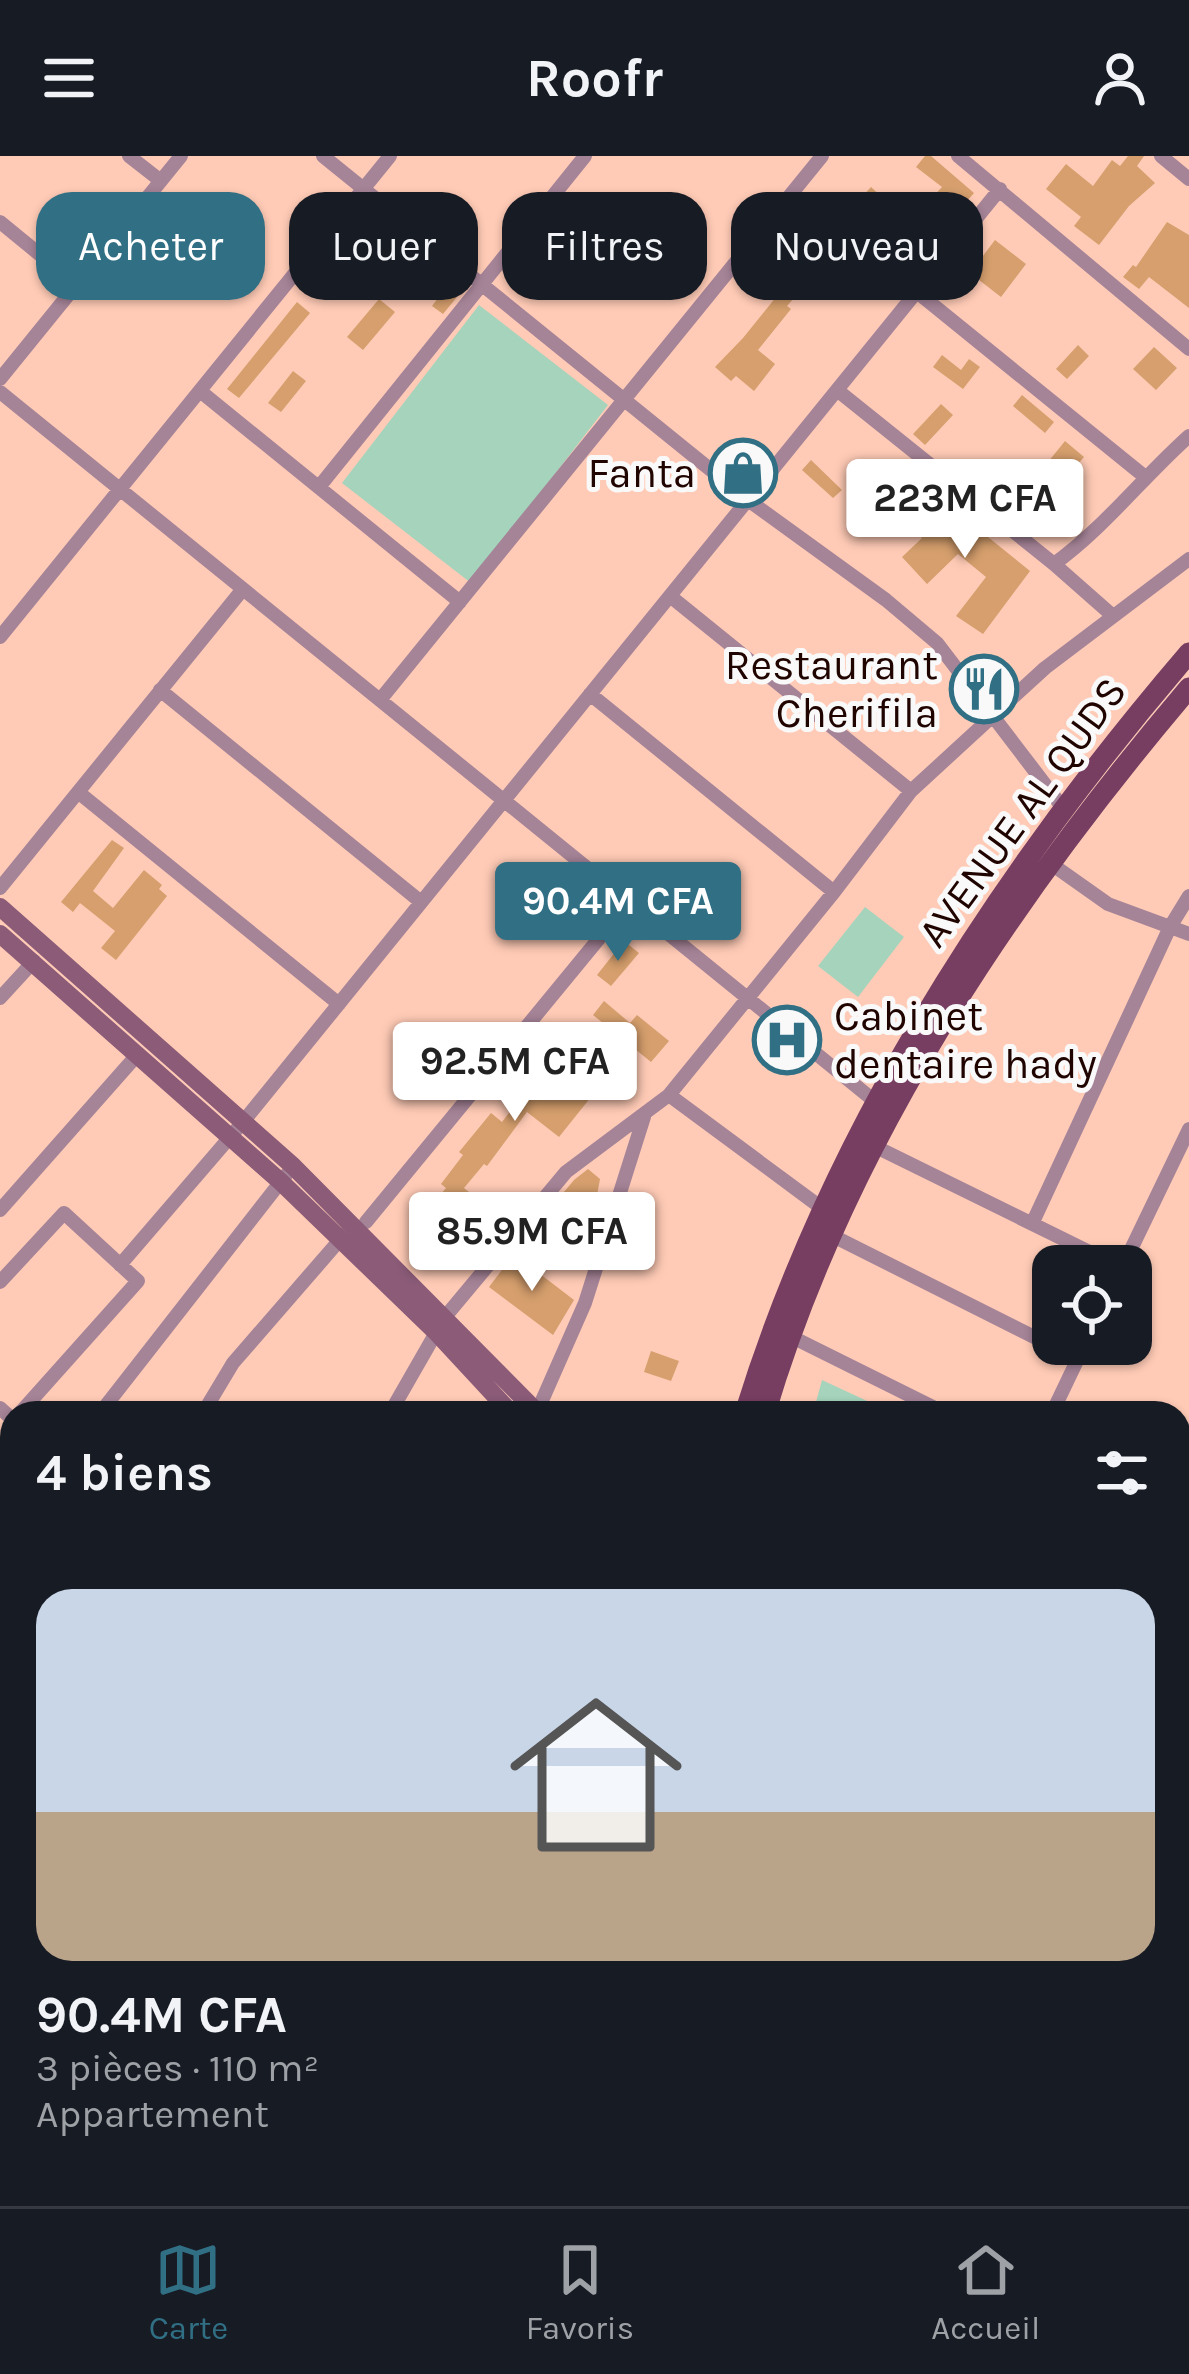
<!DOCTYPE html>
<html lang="fr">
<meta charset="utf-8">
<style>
body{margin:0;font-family:Karla,sans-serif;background:#242831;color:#f1f3f6;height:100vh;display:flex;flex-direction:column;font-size:45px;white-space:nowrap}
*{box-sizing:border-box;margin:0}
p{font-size:39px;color:#9ea1a6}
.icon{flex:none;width:66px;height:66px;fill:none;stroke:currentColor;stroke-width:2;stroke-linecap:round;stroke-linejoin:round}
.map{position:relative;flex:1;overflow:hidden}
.sheet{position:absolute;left:0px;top:1245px;width:1191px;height:807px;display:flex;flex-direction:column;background:#171b24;border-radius:36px 36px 0 0;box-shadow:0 3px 9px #0004}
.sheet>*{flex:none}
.top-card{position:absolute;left:36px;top:36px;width:1119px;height:108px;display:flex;gap:24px}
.fabs{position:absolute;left:1032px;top:1089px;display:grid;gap:24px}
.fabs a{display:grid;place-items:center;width:120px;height:120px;border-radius:24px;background:#171b24;box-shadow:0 3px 9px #0004;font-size:60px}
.price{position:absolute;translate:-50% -102px;padding:0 27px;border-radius:12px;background:#fff;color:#222;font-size:39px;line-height:78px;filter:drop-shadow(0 3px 6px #0008)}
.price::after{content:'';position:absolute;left:50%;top:72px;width:36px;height:27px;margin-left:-18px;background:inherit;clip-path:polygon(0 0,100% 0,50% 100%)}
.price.current{background:#306f84;color:#fff}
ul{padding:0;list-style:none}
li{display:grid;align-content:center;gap:24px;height:636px;padding:0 36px}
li+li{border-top:3px solid #363941}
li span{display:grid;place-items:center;height:372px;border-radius:36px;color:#555}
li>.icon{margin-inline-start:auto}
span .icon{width:216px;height:216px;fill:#fffc;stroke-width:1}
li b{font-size:51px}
h2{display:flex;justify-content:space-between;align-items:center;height:144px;padding:0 36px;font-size:51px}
.tag{padding:0 42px;border-radius:36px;background:#171b24;box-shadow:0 3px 9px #0004;font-size:42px;line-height:108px}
.tag.current{background:#306f84;color:#fff}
header{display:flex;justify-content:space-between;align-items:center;height:156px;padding:0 36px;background:#171b24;font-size:54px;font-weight:700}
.tab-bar{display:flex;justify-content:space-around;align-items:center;height:168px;border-top:3px solid #363941;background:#171b24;font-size:33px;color:#9ea1a6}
.tab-bar a{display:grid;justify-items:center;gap:6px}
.tab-bar .current{color:#306f84}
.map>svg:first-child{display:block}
</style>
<header><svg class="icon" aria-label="menu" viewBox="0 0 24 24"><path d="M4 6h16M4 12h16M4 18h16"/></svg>Roofr<svg class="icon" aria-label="person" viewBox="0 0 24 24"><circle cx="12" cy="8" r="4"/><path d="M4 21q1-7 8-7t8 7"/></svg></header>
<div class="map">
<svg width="1189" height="2050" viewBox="0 0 1189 2050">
<rect width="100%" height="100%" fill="#ffcbb6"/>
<path fill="#a5d3bc" d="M 479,149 L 608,249 L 471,427 L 342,327 Z
M 865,751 L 904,781 L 858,841 L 818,810 Z
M 822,1224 L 893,1257 L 813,1257 Z
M 1189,1533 L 1189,2050 L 974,2050 L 978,2040 L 1179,2040 L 1179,1560 Z"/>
<path fill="#d69f6d" d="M 925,0 L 931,0 L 974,37 L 940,76 L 918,57 L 942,31 L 916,11 Z
M 1128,0 L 1144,0 L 1137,10 L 1155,27 L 1129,50 L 1099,89 L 1074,70 L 1081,61 L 1046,33 L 1066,8 L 1093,30 L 1112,4 L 1120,10 Z
M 871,31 L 883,42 L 851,76 L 885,103 L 864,130 L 829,103 L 787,150 L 791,153 L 758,194 L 775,208 L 754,235 L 736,220 L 731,225 L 715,211 L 743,182 L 785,130 L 781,126 L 821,82 L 796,58 L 812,40 L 838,67 Z
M 1167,66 L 1189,79 L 1189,152 L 1149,121 L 1139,133 L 1123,121 L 1133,109 L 1136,111 Z
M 995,84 L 1026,108 L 1001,141 L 970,117 Z
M 419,96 L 430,105 L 408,132 L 396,123 Z
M 454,121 L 466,130 L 443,158 L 432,150 Z
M 379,143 L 395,156 L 363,194 L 347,181 Z
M 297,146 L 310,157 L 239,242 L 227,233 Z
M 1078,189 L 1089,200 L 1067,223 L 1056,213 Z
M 1154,191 L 1177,212 L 1156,234 L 1133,213 Z
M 942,199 L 961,214 L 969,203 L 980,211 L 963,233 L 933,211 Z
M 293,215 L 306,225 L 281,256 L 268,247 Z
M 1022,239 L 1054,266 L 1045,277 L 1013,250 Z
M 941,248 L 953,259 L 925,289 L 913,278 Z
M 1065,285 L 1084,301 L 1031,363 L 1014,348 Z
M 811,304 L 842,334 L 833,342 L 802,314 Z
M 890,308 L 909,324 L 892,346 L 872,329 Z
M 936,339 L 1030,415 L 983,478 L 956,460 L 986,421 L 958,398 L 927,428 L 902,401 L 922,382 L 909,372 Z
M 112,684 L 124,692 L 93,735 L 113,752 L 144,714 L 162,729 L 159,733 L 167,740 L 116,804 L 101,792 L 115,775 L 80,747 L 73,756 L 61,746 Z
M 624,785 L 639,797 L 611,830 L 597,819 Z
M 604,845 L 630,867 L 637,859 L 669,885 L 651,906 L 593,859 Z
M 535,892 L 551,905 L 558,897 L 599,931 L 559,981 L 527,956 L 487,1010 L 484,1008 L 464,1032 L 469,1036 L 436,1078 L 414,1060 L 422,1051 L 427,1055 L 446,1032 L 441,1028 L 463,999 L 459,996 L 491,957 L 502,966 L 522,940 L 507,927 Z
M 588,1013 L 600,1023 L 585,1105 L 538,1067 L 574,1024 Z
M 514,1098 L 574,1144 L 553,1179 L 489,1131 Z
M 651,1195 L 679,1205 L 671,1225 L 644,1216 Z"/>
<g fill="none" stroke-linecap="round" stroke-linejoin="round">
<path stroke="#a68498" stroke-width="14" d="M 129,0 L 161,25
M 323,0 L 748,344 L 886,444 L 937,487 L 1063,652
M 958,0 L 1189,193
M 1161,0 L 1189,23
M 0,66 L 77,129
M 917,136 L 1144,320
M 0,223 L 181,0
M 837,234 L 1054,408 L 1113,460
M 200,235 L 460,446
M 0,236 L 877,947
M 319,331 L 585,0
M 1054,408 C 1104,372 1143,321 1189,280
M 670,440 L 911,635
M 0,481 L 390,0
M 160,534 L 421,746
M 590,538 L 834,736
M 380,544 L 822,0
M 78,636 L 339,848
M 1050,707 L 1108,748 L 1189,778
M 0,732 L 243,433
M 0,842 L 34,805
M 669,939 L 823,1053
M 874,990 L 1118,1110
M 0,1054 L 138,898
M 366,1066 L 629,746
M 1032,1068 L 1170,771 L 1189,740
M 829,1078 L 1078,1203
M 120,1109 L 243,966 L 1000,33
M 1123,1110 L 1189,973
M 0,1126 L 64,1057 L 138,1125 L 20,1257
M 788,1179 L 945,1257
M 0,1252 L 12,1263
M 537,1256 L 585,1147 L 644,961
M 100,1257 L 286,1019
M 203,1257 L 233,1207 L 345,1078
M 390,1257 L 445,1161 L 566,1016 L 669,939 L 834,736 L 911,635 L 1045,512 L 1189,403
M 1052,1257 L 1085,1188
M 0,1295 L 12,1277
M 0,1451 L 12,1459
M 1179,1537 L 1189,1511
M 0,1647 L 12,1632
M 0,1741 L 12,1750
M 0,1956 L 12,1965
M 113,2040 L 126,2050
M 408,2040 L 419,2050
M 0,2041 L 12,2026
M 226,2050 L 235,2040
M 779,2050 L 783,2040
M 949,2050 L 954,2040"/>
<path stroke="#8b5b78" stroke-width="18" d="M 0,751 L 293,1010 L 538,1257
M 0,778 L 281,1026 L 435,1175 L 511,1257"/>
<path stroke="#773e62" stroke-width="21" d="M 745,1257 C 832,975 998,720 1189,497
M 765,1257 C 845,988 1009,744 1189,532
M 508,2050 L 511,2040
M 532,2050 L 534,2040"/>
</g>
<defs>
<symbol id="shop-ring" viewBox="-11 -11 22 22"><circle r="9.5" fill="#f9f9f9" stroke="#306f84" stroke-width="1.5"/><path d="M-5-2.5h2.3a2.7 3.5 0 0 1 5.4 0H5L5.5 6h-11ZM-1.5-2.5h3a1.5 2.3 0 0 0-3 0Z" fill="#306f84"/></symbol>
<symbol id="restaurant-ring" viewBox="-11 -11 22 22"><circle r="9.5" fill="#f9f9f9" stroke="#306f84" stroke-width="1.5"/><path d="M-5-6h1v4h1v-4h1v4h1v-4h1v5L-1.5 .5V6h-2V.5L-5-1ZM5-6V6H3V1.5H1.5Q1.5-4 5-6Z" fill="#306f84"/></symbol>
<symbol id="hospital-ring" viewBox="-11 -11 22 22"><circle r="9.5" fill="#f9f9f9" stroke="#306f84" stroke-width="1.5"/><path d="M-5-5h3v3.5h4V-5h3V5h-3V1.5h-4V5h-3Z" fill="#306f84"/></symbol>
</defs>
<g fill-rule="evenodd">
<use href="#shop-ring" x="705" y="279" width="76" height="76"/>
<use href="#restaurant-ring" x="946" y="495" width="76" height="76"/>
<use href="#hospital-ring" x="749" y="846" width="76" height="76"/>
</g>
<g text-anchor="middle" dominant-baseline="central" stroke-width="10" stroke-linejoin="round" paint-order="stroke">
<g font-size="42" fill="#200400" stroke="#f9f9f9" text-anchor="end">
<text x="696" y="317">Fanta</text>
<text x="938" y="509">Restaurant<tspan x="938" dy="48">Cherifila</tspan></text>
<text x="834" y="860" text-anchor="start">Cabinet<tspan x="834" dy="48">dentaire hady</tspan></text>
</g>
<g font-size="42" fill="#200400" stroke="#f9f9f9">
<text transform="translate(1022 656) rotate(-54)">AVENUE AL QUDS</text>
</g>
</g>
</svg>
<div class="fabs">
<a><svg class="icon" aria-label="locate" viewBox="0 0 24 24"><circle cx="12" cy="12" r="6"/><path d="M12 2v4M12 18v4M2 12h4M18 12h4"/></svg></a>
</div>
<b class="price" style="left:965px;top:405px">223M CFA</b>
<b class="price current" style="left:618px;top:808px">90.4M CFA</b>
<b class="price" style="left:515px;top:968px">92.5M CFA</b>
<b class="price" style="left:532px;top:1138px">85.9M CFA</b>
<div class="top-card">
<a class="tag current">Acheter</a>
<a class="tag">Louer</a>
<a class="tag">Filtres</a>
<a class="tag">Nouveau</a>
</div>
<section class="sheet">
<h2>4 biens<svg class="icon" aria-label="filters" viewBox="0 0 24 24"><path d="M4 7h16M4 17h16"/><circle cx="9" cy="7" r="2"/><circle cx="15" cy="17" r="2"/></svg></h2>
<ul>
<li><span style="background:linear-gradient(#c9d6e8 60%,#b9a48a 0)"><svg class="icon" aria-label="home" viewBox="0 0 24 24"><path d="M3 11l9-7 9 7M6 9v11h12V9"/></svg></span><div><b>90.4M CFA</b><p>3 pièces · 110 m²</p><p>Appartement</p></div></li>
</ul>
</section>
</div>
<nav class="tab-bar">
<a class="current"><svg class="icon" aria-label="map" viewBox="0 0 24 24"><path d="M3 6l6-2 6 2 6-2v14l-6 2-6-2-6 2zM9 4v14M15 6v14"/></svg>Carte</a>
<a><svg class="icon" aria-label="saved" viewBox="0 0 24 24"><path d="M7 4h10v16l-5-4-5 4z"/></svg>Favoris</a>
<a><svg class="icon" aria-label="home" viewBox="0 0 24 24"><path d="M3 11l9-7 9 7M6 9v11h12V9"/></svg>Accueil</a>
</nav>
